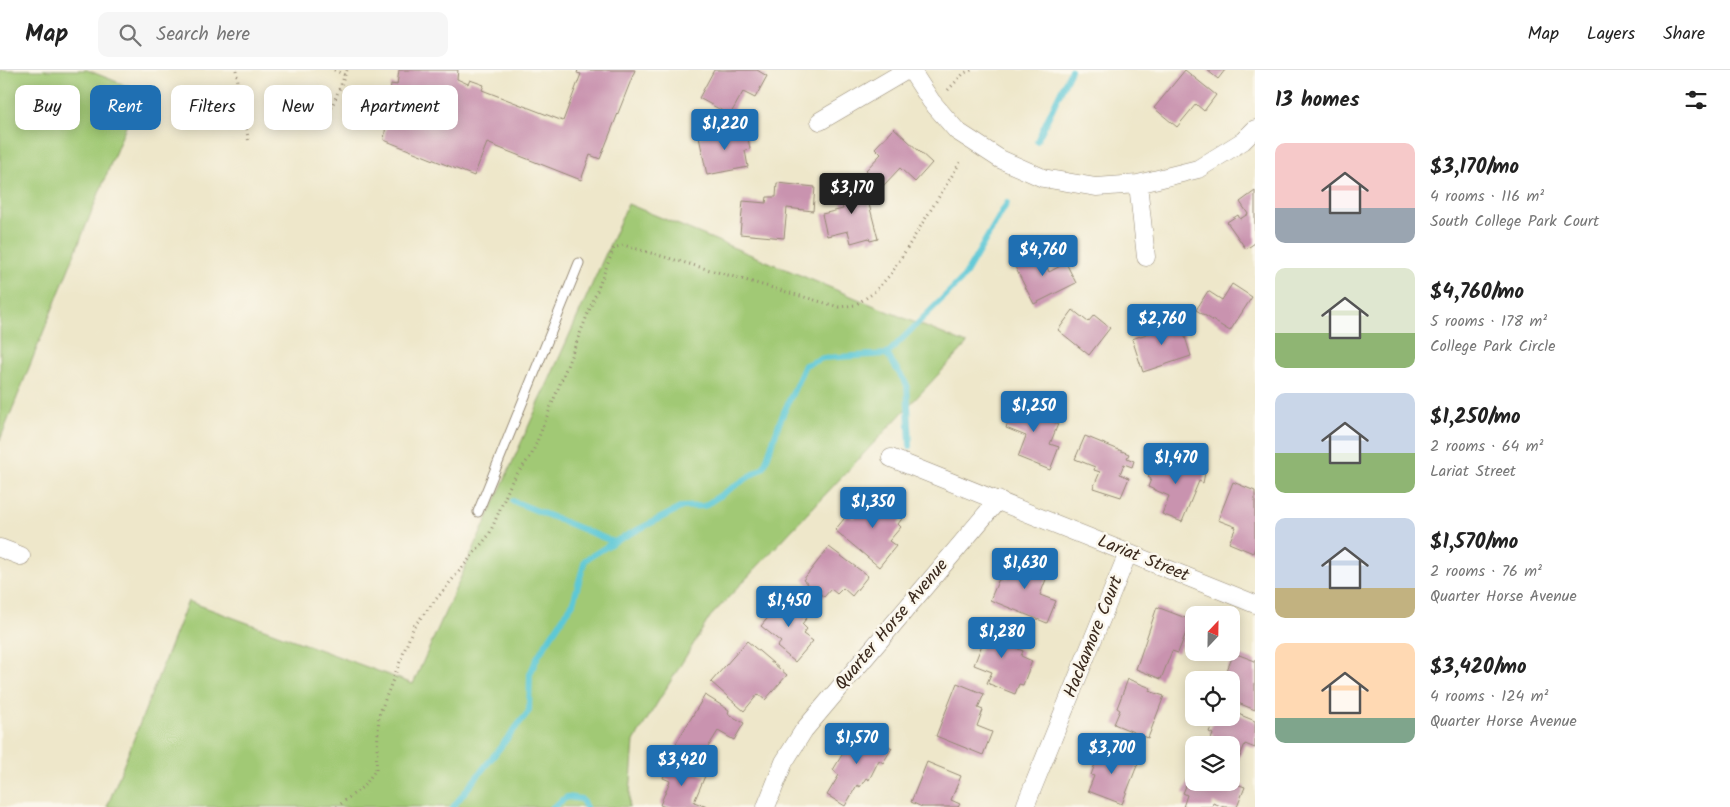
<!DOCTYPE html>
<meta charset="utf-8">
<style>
body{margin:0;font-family:Kalam,sans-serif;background:#f6f6f6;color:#222;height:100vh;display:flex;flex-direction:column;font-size:19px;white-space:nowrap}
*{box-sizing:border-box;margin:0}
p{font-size:16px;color:#767676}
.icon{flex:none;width:28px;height:28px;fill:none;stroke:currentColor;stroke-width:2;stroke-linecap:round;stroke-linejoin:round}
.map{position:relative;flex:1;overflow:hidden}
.details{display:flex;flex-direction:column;background:#fff;width:475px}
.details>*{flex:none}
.guide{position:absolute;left:15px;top:15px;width:475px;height:45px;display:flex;gap:10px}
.needle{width:32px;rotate:22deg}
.buttons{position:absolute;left:1185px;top:536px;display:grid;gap:10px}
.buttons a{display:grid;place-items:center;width:55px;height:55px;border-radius:10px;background:#fff;box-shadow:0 2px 12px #0003;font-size:25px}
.price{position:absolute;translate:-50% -42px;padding:0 11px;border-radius:5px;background:#1f6fb2;color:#fff;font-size:16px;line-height:32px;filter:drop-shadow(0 1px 2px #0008)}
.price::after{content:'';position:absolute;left:50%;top:30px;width:15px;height:11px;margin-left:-8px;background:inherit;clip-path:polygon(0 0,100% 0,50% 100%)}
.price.current{background:#222;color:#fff}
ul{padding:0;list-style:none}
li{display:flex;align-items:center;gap:15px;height:125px;padding:0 20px}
li span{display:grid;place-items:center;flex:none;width:140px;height:100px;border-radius:10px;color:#555}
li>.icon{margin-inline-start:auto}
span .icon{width:60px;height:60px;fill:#fffc;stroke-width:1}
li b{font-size:21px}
h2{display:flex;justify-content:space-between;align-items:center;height:60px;padding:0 20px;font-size:21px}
.pill{padding:0 18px;border-radius:10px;background:#fff;box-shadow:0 2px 12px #0003;font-size:18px;line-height:45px}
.pill.current{background:#1f6fb2;color:#fff}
header{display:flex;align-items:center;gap:30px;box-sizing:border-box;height:70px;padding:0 25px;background:#fff;border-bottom:1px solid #e0e0e0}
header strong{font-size:24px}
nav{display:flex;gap:28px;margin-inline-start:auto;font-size:18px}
.search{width:350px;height:45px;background:#f6f6f6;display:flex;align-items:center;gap:12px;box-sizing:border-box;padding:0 18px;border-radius:10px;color:#767676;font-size:19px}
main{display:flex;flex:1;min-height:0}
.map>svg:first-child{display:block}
</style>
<header>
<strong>Map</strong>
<div class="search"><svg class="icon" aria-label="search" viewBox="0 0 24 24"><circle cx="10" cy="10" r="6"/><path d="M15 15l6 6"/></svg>Search here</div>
<nav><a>Map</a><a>Layers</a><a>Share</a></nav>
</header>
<main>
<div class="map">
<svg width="1255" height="737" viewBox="0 0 1255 737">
<rect width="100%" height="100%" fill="#fbf7ec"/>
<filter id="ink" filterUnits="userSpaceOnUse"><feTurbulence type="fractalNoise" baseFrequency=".02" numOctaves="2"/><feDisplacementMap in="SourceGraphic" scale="10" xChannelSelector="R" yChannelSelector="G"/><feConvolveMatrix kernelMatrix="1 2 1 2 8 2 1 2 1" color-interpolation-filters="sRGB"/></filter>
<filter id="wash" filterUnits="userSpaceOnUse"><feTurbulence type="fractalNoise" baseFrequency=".0096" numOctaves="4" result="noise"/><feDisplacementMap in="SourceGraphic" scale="20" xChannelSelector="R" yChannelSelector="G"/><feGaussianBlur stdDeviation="1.12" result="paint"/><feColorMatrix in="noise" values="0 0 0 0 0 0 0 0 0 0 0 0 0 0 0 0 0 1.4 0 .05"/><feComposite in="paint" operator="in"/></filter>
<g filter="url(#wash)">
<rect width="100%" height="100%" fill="#eee7ca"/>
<path fill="#a1c974" stroke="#6e7a49" d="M 0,0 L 87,0 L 140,21 L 0,370 Z
M 628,134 L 967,274 L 710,547 L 634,671 L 629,737 L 107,737 L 188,531 L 413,614 Z"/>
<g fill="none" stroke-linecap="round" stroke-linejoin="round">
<path stroke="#5dc8d6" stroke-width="6" d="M 1037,71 L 1071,0
M 887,284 L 907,315 L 910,376
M 513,431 L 614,472
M 453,737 L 529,641 L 530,604 L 538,586 L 573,533 L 585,490 L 614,472 L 682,437 L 704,436 L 764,397 L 780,351 L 805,295 L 823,288 L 887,284 L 964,207 L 1007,133
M 553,737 L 567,727 L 581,729 L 586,737"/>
</g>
<g id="blocks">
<path fill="#c993af" d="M 399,0 L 458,0 L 457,9 L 468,14 L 470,10 L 484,15 L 482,20 L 563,51 L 581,4 L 577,3 L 578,0 L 635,0 L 600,89 L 590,85 L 581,110 L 487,73 L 474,106 L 384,70 L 391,14 L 397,15 Z
M 714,0 L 757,0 L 767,6 L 755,28 L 743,22 L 730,45 L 699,28 Z
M 1185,0 L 1216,25 L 1204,41 L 1196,34 L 1177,57 L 1154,38 Z
M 1207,0 L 1225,0 L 1218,9 Z
M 746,57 L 750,79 L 745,80 L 748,97 L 707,105 L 699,67 Z
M 894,58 L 932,93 L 915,112 L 900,98 L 883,116 L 866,100 L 881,84 L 875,78 Z
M 863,111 L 878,169 L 870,171 L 869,168 L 851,173 L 848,161 L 827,166 L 822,144 L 843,139 L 837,118 Z
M 777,113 L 815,117 L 813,141 L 787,138 L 784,168 L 740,164 L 743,131 L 766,133 L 767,127 L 776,127 Z
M 1255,121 L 1255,173 L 1246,179 L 1227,152 L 1238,145 L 1240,149 L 1248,144 L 1240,132 Z
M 1045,180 L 1051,192 L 1046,195 L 1049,202 L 1066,193 L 1076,213 L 1034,234 L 1014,195 Z
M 1232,214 L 1252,227 L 1230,261 L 1196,240 L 1208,221 L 1222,230 Z
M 1073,240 L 1088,252 L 1094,245 L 1110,258 L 1089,285 L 1058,260 Z
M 1179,248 L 1191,286 L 1143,302 L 1132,269 L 1158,260 L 1157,255 Z
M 1016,328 L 1047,340 L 1044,348 L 1058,354 L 1050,374 L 1059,377 L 1050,400 L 1018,387 L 1026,366 L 1006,358 Z
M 1085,366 L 1129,384 L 1127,388 L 1134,391 L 1132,397 L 1124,394 L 1120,404 L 1129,408 L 1121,427 L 1093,418 L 1100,402 L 1094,400 L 1095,397 L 1075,389 Z
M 1156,386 L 1188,399 L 1191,392 L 1206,398 L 1203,413 L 1199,411 L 1182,452 L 1162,444 L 1169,426 L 1148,417 L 1151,409 L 1148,407 Z
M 1233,412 L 1255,421 L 1255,477 L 1253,483 L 1229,473 L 1236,457 L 1218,450 Z
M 876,422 L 904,446 L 898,454 L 901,457 L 889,471 L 896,476 L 879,497 L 835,460 L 848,444 L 854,448 Z
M 829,477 L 868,506 L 852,526 L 843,518 L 837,524 L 831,519 L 824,527 L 803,510 Z
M 1016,486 L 1050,499 L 1040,525 L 1056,531 L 1047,553 L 990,530 L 999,509 L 1000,510 L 1002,506 L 1008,508 Z
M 787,525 L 810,544 L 802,554 L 807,559 L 803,564 L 813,571 L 795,592 L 777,577 L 781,572 L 761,556 Z
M 1157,537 L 1191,550 L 1178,583 L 1172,581 L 1161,609 L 1136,599 Z
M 990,554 L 1018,565 L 1014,577 L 1023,581 L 1021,586 L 1032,591 L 1023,615 L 1019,614 L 1015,624 L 987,613 L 992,602 L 974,595 L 983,572 L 978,570 L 984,555 L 989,557 Z
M 747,571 L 787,605 L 765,630 L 758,624 L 744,641 L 711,612 Z
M 1234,583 L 1255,591 L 1255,640 L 1231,630 L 1231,610 L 1223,610 Z
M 1128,609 L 1151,618 L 1149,621 L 1164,626 L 1148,668 L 1114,654 L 1120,640 L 1117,638 Z
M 957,613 L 984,624 L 978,638 L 983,640 L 977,656 L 992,662 L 983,685 L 936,666 Z
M 705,625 L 729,640 L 728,644 L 744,653 L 734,670 L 718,661 L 700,690 L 675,675 Z
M 1231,641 L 1255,651 L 1255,678 L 1245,674 L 1234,701 L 1231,700 L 1231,675 L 1209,675 L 1213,664 L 1209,662 L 1215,648 L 1220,650 L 1221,648 L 1231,648 Z
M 858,658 L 892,678 L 883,693 L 879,690 L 869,710 L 866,708 L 860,717 L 857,715 L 845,736 L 827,725 L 839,705 L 833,700 Z
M 1102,675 L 1124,684 L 1123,687 L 1138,693 L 1122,734 L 1088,721 L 1094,706 L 1091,705 Z
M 669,692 L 705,706 L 694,732 L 707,737 L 666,737 L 660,735 L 670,711 L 663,708 Z
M 927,692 L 961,706 L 951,730 L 960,734 L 958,737 L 922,737 L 911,732 Z
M 1189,709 L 1194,712 L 1231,712 L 1245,717 L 1237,737 L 1224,737 L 1213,733 L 1212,737 L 1183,737 L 1187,725 L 1183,723 Z"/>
</g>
</g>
<g filter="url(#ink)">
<use href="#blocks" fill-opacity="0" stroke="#948874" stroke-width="1"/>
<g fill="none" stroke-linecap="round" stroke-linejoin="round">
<defs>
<path id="lane" d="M 478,442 L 579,193"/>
<path id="street" d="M 911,0 L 931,31 L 957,61 L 1000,89 L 1043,108 L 1096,117 L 1138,114 L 1198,99 L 1243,71 L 1255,59
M 820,51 L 907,0
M 1138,114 L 1146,187
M 891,388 L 1255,534
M 0,478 L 21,486
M 1026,734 L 1128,483
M 766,737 L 784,692 L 804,660 L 998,430"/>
</defs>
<use href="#lane" stroke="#948874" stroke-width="11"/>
<use href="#street" stroke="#948874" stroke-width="19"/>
<path stroke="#948874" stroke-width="3" stroke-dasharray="1 4" stroke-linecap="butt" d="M 236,0 L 249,73
M 334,0 L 345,5
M 948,20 L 964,3 L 972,0
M 322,61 L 347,0
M 337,737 L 365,715 L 376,699 L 379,645 L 414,556 L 489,465 L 512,411 L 532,384 L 614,178 L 623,175 L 839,237 L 855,235 L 872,224 L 891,204 L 961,91"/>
<use href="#lane" stroke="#fff" stroke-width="9"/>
<use href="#street" stroke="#fff" stroke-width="18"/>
</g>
</g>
<g text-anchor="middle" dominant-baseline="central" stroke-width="5" stroke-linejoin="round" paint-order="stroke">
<g font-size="18" fill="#3b2a1e" stroke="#fbf7ec">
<text transform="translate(1143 489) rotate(22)">Lariat Street</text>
<text transform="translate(892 555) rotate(-50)">Quarter Horse Avenue</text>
<text transform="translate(1094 567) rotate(-68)">Hackamore Court</text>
</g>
</g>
</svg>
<div class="buttons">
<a><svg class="needle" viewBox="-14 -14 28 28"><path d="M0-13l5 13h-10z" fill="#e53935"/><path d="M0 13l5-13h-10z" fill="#767676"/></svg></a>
<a><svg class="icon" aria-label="locate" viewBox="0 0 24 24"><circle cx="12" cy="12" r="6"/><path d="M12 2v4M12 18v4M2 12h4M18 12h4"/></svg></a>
<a><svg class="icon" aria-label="layers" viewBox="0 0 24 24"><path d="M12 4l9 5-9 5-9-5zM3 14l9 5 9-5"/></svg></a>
</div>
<b class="price" style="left:725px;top:81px">$1,220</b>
<b class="price current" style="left:852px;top:145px">$3,170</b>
<b class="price" style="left:1043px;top:207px">$4,760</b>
<b class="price" style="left:1162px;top:276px">$2,760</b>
<b class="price" style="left:1034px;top:363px">$1,250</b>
<b class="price" style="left:1176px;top:415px">$1,470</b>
<b class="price" style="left:873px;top:459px">$1,350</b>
<b class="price" style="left:1025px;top:520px">$1,630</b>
<b class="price" style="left:789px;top:558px">$1,450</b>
<b class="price" style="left:1002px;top:589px">$1,280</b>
<b class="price" style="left:857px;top:695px">$1,570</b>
<b class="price" style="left:1112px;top:705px">$3,700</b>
<b class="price" style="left:682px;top:717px">$3,420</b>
<div class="guide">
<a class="pill">Buy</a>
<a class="pill current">Rent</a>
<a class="pill">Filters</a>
<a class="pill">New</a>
<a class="pill">Apartment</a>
</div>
</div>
<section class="details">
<h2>13 homes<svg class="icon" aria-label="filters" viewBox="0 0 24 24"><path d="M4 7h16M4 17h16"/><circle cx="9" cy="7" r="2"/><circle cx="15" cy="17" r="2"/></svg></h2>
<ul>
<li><span style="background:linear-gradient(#f6c9c9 65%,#9aa5b1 0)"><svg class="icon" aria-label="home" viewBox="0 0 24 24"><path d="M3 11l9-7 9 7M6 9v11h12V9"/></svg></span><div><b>$3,170/mo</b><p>4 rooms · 116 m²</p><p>South College Park Court</p></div></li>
<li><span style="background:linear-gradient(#dfe7d0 65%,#8fb573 0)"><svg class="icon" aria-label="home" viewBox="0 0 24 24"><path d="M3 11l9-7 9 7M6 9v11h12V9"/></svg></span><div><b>$4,760/mo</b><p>5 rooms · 178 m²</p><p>College Park Circle</p></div></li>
<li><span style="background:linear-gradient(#c9d6e8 60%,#8fb573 0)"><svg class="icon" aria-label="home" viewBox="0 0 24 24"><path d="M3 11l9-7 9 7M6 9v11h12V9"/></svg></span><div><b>$1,250/mo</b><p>2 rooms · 64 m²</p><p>Lariat Street</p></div></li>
<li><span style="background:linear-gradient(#c9d6e8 70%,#c2b280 0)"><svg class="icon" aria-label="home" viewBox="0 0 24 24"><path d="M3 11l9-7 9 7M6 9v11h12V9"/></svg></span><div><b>$1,570/mo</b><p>2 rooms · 76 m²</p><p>Quarter Horse Avenue</p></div></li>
<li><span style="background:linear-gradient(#ffd9b3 75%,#7fa58c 0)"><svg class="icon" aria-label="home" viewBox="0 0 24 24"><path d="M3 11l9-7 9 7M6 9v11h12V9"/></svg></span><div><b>$3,420/mo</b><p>4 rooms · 124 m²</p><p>Quarter Horse Avenue</p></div></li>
</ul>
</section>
</main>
